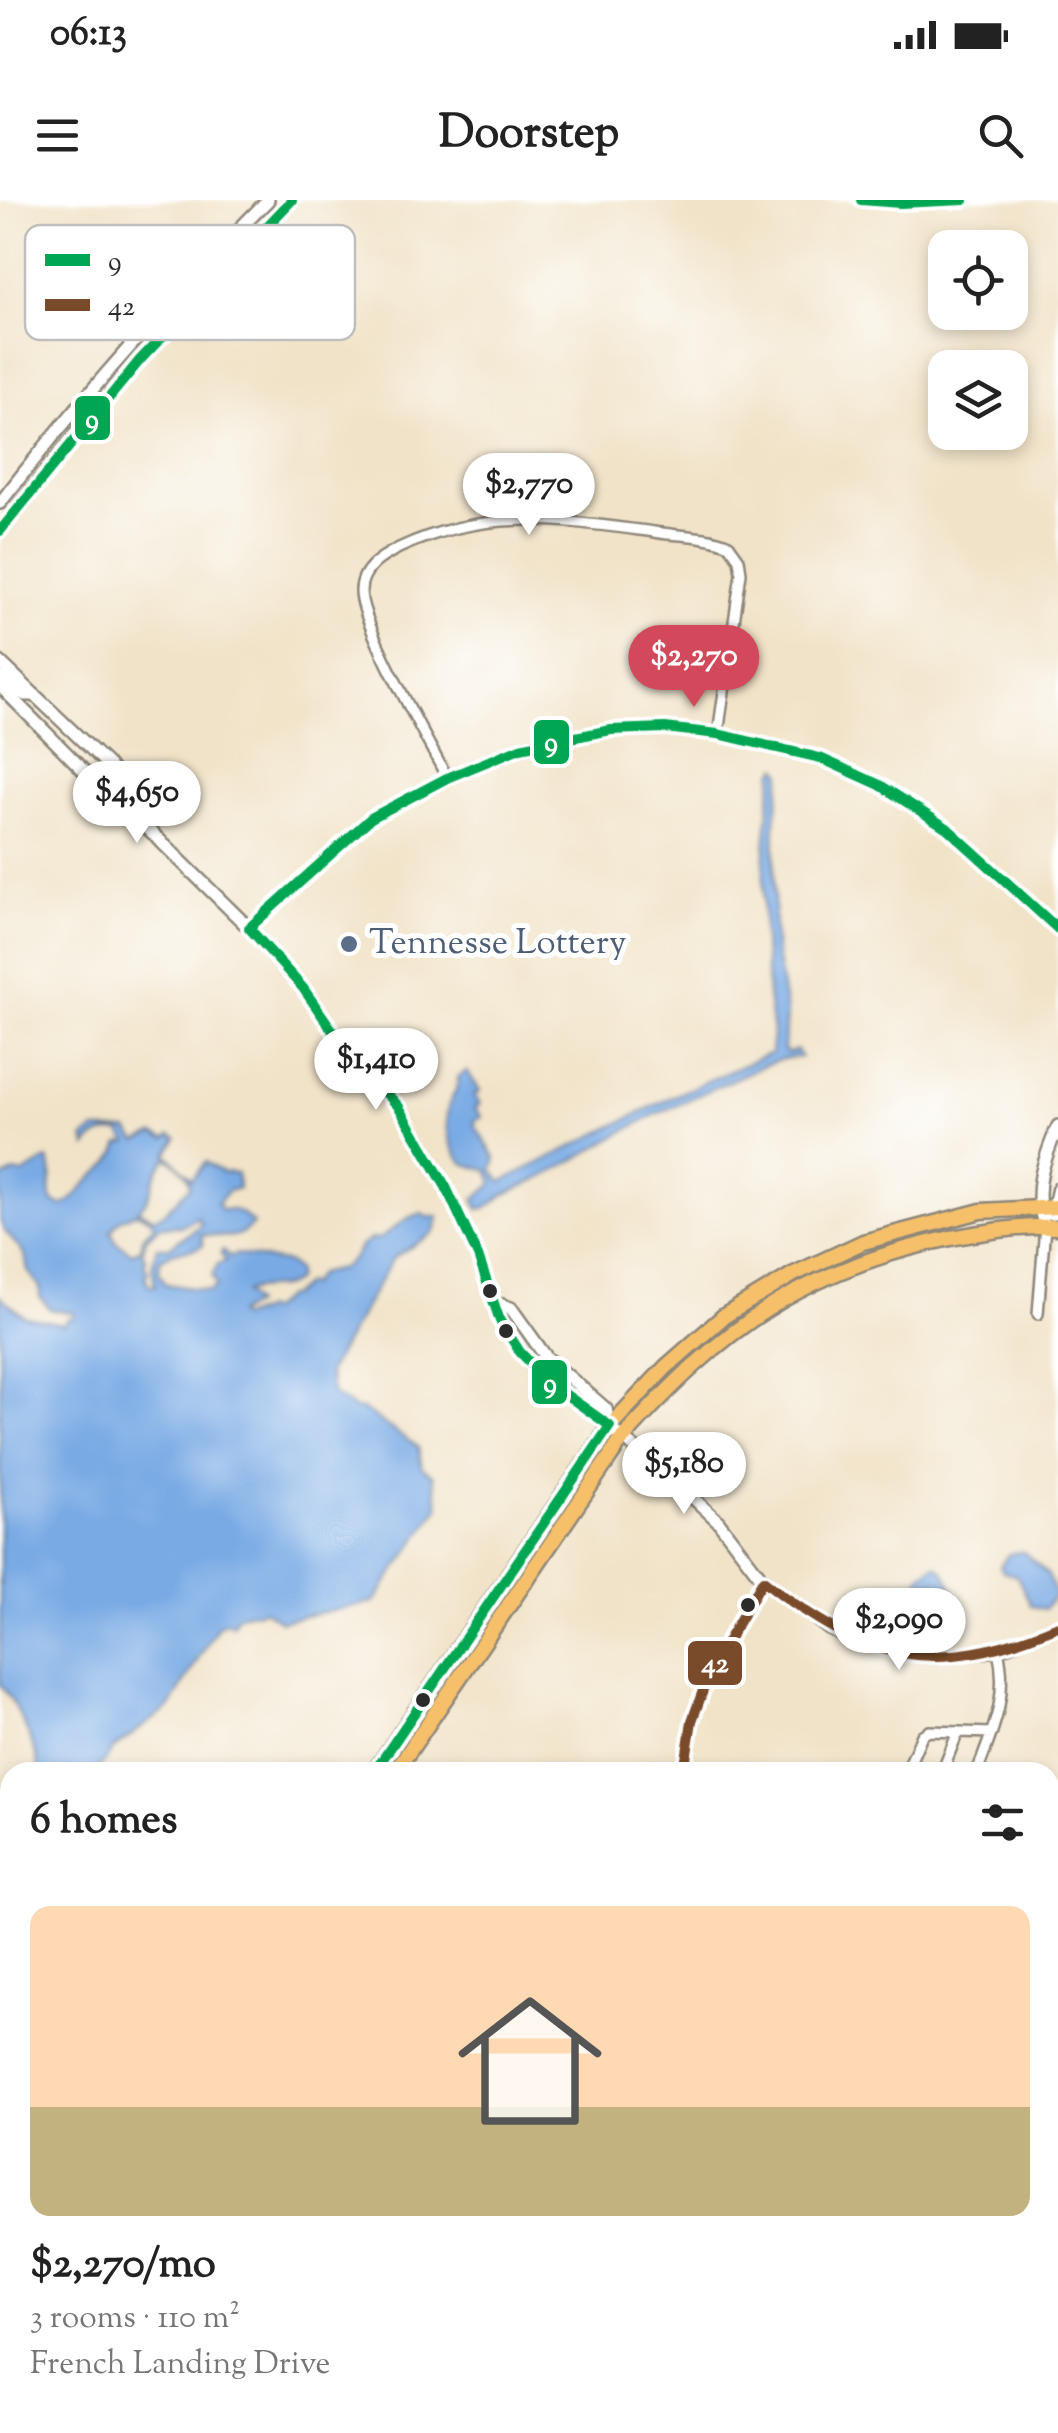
<!DOCTYPE html>
<meta charset="utf-8">
<style>
body{margin:0;font-family:"Sorts Mill Goudy",serif;background:#f6f6f6;color:#222;height:100vh;display:flex;flex-direction:column;font-size:38px;white-space:nowrap}
*{box-sizing:border-box;margin:0}
p{font-size:32px;color:#767676}
.icon{flex:none;width:55px;height:55px;fill:none;stroke:currentColor;stroke-width:2;stroke-linecap:round;stroke-linejoin:round}
.map{position:relative;flex:1;overflow:hidden}
.drawer{position:absolute;left:0px;top:1562px;width:1060px;height:672px;display:flex;flex-direction:column;background:#fff;border-radius:30px 30px 0 0;box-shadow:0 5px 15px #0003}
.drawer>*{flex:none}
.controls{position:absolute;left:928px;top:30px;display:grid;gap:20px}
.controls a{display:grid;place-items:center;width:100px;height:100px;border-radius:20px;background:#fff;box-shadow:0 5px 15px #0003;font-size:50px}
.price{position:absolute;translate:-50% -85px;padding:0 22px;border-radius:35px;background:#fff;color:#222;font-size:32px;line-height:65px;filter:drop-shadow(0 2px 5px #0008)}
.price::after{content:'';position:absolute;left:50%;top:60px;width:30px;height:22px;margin-left:-15px;background:inherit;clip-path:polygon(0 0,100% 0,50% 100%)}
.price.selected{background:#d1495b;color:#fff}
ul{padding:0;list-style:none}
li{display:grid;align-content:center;gap:20px;height:530px;padding:0 30px}
li span{display:grid;place-items:center;height:310px;border-radius:20px;color:#555}
li>.icon{margin-inline-start:auto}
span .icon{width:180px;height:180px;fill:#fffc;stroke-width:1}
li b{font-size:42px}
h2{display:flex;justify-content:space-between;align-items:center;height:120px;padding:0 30px;font-size:42px}
.status{display:flex;justify-content:space-between;align-items:center;height:70px;padding:0 50px;background:#fff;direction:ltr}
.status svg{height:28px;fill:currentColor}
header{display:flex;justify-content:space-between;align-items:center;height:130px;padding:0 30px;background:#fff;font-size:45px;font-weight:700}
.map>svg:first-child{display:block}
</style>
<div class="status"><b>06:13</b><svg viewBox="0 0 49 12"><path d="M0 12V9h3v3zM5 12V6h3v6zM10 12V3h3v9zM15 12V0h3v12zM26 1h20v11H26zM47 4h2v5h-2z"/></svg></div>
<header><svg class="icon" aria-label="menu" viewBox="0 0 24 24"><path d="M4 6h16M4 12h16M4 18h16"/></svg>Doorstep<svg class="icon" aria-label="search" viewBox="0 0 24 24"><circle cx="10" cy="10" r="6"/><path d="M15 15l6 6"/></svg></header>
<div class="map">
<svg width="1058" height="2233" viewBox="0 0 1058 2233">
<rect width="100%" height="100%" fill="#fff"/>
<filter id="ink" filterUnits="userSpaceOnUse"><feTurbulence type="fractalNoise" baseFrequency=".01" numOctaves="2"/><feDisplacementMap in="SourceGraphic" scale="20" xChannelSelector="R" yChannelSelector="G"/><feConvolveMatrix kernelMatrix="1 2 1 2 8 2 1 2 1" color-interpolation-filters="sRGB"/></filter>
<filter id="wash" filterUnits="userSpaceOnUse"><feTurbulence type="fractalNoise" baseFrequency=".0048" numOctaves="4" result="noise"/><feDisplacementMap in="SourceGraphic" scale="40" xChannelSelector="R" yChannelSelector="G"/><feGaussianBlur stdDeviation="2.25" result="paint"/><feColorMatrix in="noise" values="0 0 0 0 0 0 0 0 0 0 0 0 0 0 0 0 0 1.4 0 .05"/><feComposite in="paint" operator="in"/></filter>
<g filter="url(#wash)">
<rect width="100%" height="100%" fill="#f1e3c8"/>
<path fill="#a3c36b" stroke="#67774b" stroke-width="2.5" d="M 0,2060 L 10,2064 L 10,2225 L 32,2225 L 29,2233 L 0,2233 Z"/>
<path fill="#79aae4" stroke="#526a88" stroke-width="2.5" fill-rule="evenodd" d="M 778,567 L 782,573 L 775,622 L 774,685 L 775,747 L 786,811 L 784,851 L 789,853 L 797,850 L 801,857 L 782,859 L 755,869 L 650,917 L 544,977 L 503,995 L 485,1009 L 479,1009 L 474,999 L 491,986 L 493,983 L 488,970 C 481,968 471,967 464,963 C 450,952 444,924 448,908 C 451,895 460,890 458,877 L 467,871 L 480,891 L 474,895 L 480,904 L 475,908 L 482,917 L 475,920 L 475,926 L 496,959 L 492,969 L 501,982 L 674,896 L 771,853 L 773,833 C 760,747 760,657 774,572 Z
M 95,930 L 128,930 L 137,941 L 154,934 L 166,939 L 171,935 L 177,938 L 167,954 L 192,979 L 206,962 L 222,972 L 237,973 L 238,988 L 228,991 L 217,1004 L 222,1010 C 236,1007 244,1014 253,1024 C 235,1044 221,1034 201,1035 L 203,1045 C 189,1054 180,1045 160,1060 L 159,1073 L 166,1084 L 211,1091 L 217,1085 L 212,1076 L 218,1064 L 226,1061 L 221,1053 L 223,1050 L 231,1057 L 236,1054 L 289,1063 L 297,1071 L 296,1080 C 280,1094 261,1083 245,1092 L 254,1104 L 237,1114 L 241,1118 L 265,1109 L 269,1111 L 286,1096 L 291,1096 L 306,1083 L 310,1085 L 318,1074 L 340,1069 L 353,1059 L 361,1046 L 371,1039 L 379,1039 L 408,1018 L 422,1013 L 426,1017 L 439,1017 L 435,1032 L 393,1058 L 328,1172 L 333,1195 L 357,1210 L 362,1209 L 418,1247 L 422,1268 L 433,1275 L 439,1307 L 374,1402 L 280,1421 L 264,1410 L 238,1415 L 233,1424 L 225,1422 L 218,1426 L 169,1508 L 114,1548 L 96,1572 L 39,1572 C 41,1557 13,1496 0,1486 L 0,1096 L 25,1117 L 64,1124 L 68,1118 L 74,1118 L 74,1113 L 50,1109 L 40,1097 L 40,1087 L 28,1071 L 25,1055 L 3,1029 L 0,1020 L 0,979 L 16,972 L 23,974 L 48,959 C 56,975 47,986 52,1001 L 63,1006 C 77,997 77,993 87,983 C 102,968 111,967 120,944 L 128,942 L 120,932 C 107,931 92,936 87,947 L 84,938 ZM 167,958 C 178,962 190,976 190,987 C 180,993 164,1019 153,1017 C 147,1016 143,1012 138,1010 C 155,996 150,974 167,958 ZM 135,1013 L 148,1017 L 155,1024 L 142,1038 L 140,1050 L 132,1053 L 116,1042 L 111,1031 L 119,1020 ZM 198,1017 L 201,1025 C 191,1034 180,1037 171,1047 L 157,1047 L 152,1066 L 155,1085 L 149,1086 L 145,1076 L 148,1072 L 144,1064 L 146,1059 L 142,1053 L 146,1038 L 160,1026 L 181,1026 Z
M 1019,1352 L 1024,1352 L 1048,1375 L 1056,1395 L 1044,1409 L 1031,1406 L 1017,1376 L 1003,1372 L 1000,1366 L 1009,1354 Z
M 936,1365 C 951,1373 954,1397 960,1413 L 956,1422 L 921,1423 L 911,1415 L 921,1375 Z"/>
</g>
<g filter="url(#ink)">
<g fill="none" stroke-linecap="round" stroke-linejoin="round">
<defs>
<path id="minor" d="M 447,578 C 429,542 360,424 361,391 C 361,369 381,357 399,348 C 486,307 562,320 654,332 C 677,336 707,335 729,345 L 739,359 L 741,373 L 718,534
M 1038,1114 L 1045,1026
M 684,1572 L 692,1521 L 710,1471 L 763,1380
M 906,1572 L 922,1535 L 929,1531 L 992,1533
M 942,1572 L 958,1532
M 977,1572 C 993,1530 1009,1496 998,1450
M 862,2225 L 905,2233
M 381,2233 L 383,2225
M 603,2233 L 605,2225
M 778,2233 L 779,2225"/>
<path id="tertiary" d="M 861,0 L 900,3 L 964,0
M 0,303 C 83,196 172,96 268,0
M 0,331 C 88,213 187,104 292,0
M 0,462 L 109,566 L 118,578 L 131,612
M 0,477 L 25,495 L 35,495
M 0,486 L 105,592 L 131,612 L 249,728 L 303,788 L 344,847 L 399,907 L 446,987 L 478,1056 L 500,1121 L 531,1165 L 665,1272 L 718,1321 L 763,1380 L 829,1429 L 853,1440 L 900,1453 L 947,1456 L 998,1450 L 1058,1426
M 249,728 L 371,618 L 447,578 L 520,548 L 611,530 L 665,528 L 718,534 L 820,558 L 880,585 L 947,628 L 1058,729
M 1052,1014 L 1058,988
M 1045,1026 C 1031,992 1044,959 1058,926
M 496,1103 L 511,1108 L 546,1157 L 606,1209 L 610,1226
M 0,1798 L 10,1793
M 1050,1814 L 1058,1811
M 0,1816 L 10,1812"/>
<path id="primary" d="M 374,1572 L 610,1226 L 666,1167 L 724,1116 L 794,1074 L 863,1042 L 981,1011 L 1058,1007
M 395,1572 L 623,1238 C 722,1128 802,1069 951,1038 C 985,1032 1024,1025 1058,1027
M 48,2233 L 51,2225
M 68,2233 L 71,2225"/>
</defs>
<use href="#minor" stroke="#8e877a" stroke-width="14"/>
<use href="#tertiary" stroke="#8e877a" stroke-width="16"/>
<use href="#primary" stroke="#8e877a" stroke-width="19"/>
<use href="#minor" stroke="#fff" stroke-width="9"/>
<use href="#tertiary" stroke="#fff" stroke-width="11"/>
<use href="#primary" stroke="#f6c06b" stroke-width="14"/>
<defs>
<path id="bus-1" d="M 861,0 L 900,3 L 964,0
M 0,331 L 140,160 L 292,0
M 374,1572 L 610,1226 L 551,1184 L 520,1152 L 500,1121 L 478,1056 L 446,987 L 399,907 L 344,847 L 303,788 L 249,728 L 371,618 L 447,578 L 520,548 L 611,530 L 665,528 L 718,534 L 820,558 L 880,585 L 947,628 L 1058,729"/>
<path id="bus-2" d="M 684,1572 L 692,1521 L 710,1471 L 763,1380 C 866,1462 935,1478 1058,1426"/>
</defs>
<use href="#bus-1" stroke="#fff" stroke-width="18"/>
<use href="#bus-2" stroke="#fff" stroke-width="18"/>
<use href="#bus-1" stroke="#00a651" stroke-width="10"/>
<use href="#bus-2" stroke="#7a4b2a" stroke-width="10"/>
</g>
</g>
<circle fill="#5c6f8a" stroke="#fff" stroke-width="4" cx="349" cy="744" r="10"/>
<g fill="#2b2b2b" stroke="#fff" stroke-width="4">
<circle cx="490" cy="1091" r="9"/>
<circle cx="506" cy="1131" r="9"/>
<circle cx="748" cy="1405" r="9"/>
<circle cx="423" cy="1500" r="9"/>
</g>
<g text-anchor="middle" dominant-baseline="central" stroke-width="10" stroke-linejoin="round" paint-order="stroke">
<g font-size="35" fill="#4e5e75" stroke="#fff" text-anchor="start">
<text x="369" y="744">Tennesse Lottery</text>
</g>
</g>
<rect x="25" y="25" width="330" height="115" rx="15" fill="#fff" stroke="#bfbfbf" stroke-width="2.5"/>
<rect x="45" y="54" width="45" height="12" fill="#00a651"/>
<rect x="45" y="99" width="45" height="12" fill="#7a4b2a"/>
<g font-size="28" fill="#2b2b2b">
<text x="108" y="70">9</text>
<text x="108" y="115">42</text>
</g>
<g stroke="#fff" stroke-width="4">
<rect x="73" y="194" width="39" height="48" rx="10" fill="#00a651"/>
<rect x="532" y="518" width="39" height="48" rx="10" fill="#00a651"/>
<rect x="530" y="1158" width="39" height="48" rx="10" fill="#00a651"/>
<rect x="686" y="1439" width="58" height="48" rx="10" fill="#7a4b2a"/>
</g>
<g font-size="28" text-anchor="middle" font-weight="bold" fill="#fff">
<text x="92" y="228">9</text>
<text x="551" y="551">9</text>
<text x="550" y="1192">9</text>
<text x="715" y="1472">42</text>
</g>
</svg>
<div class="controls">
<a><svg class="icon" aria-label="locate" viewBox="0 0 24 24"><circle cx="12" cy="12" r="6"/><path d="M12 2v4M12 18v4M2 12h4M18 12h4"/></svg></a>
<a><svg class="icon" aria-label="layers" viewBox="0 0 24 24"><path d="M12 4l9 5-9 5-9-5zM3 14l9 5 9-5"/></svg></a>
</div>
<b class="price" style="left:529px;top:338px">$2,770</b>
<b class="price selected" style="left:694px;top:510px">$2,270</b>
<b class="price" style="left:137px;top:646px">$4,650</b>
<b class="price" style="left:376px;top:913px">$1,410</b>
<b class="price" style="left:684px;top:1317px">$5,180</b>
<b class="price" style="left:899px;top:1473px">$2,090</b>
<section class="drawer">
<h2>6 homes<svg class="icon" aria-label="filters" viewBox="0 0 24 24"><path d="M4 7h16M4 17h16"/><circle cx="9" cy="7" r="2"/><circle cx="15" cy="17" r="2"/></svg></h2>
<ul>
<li><span style="background:linear-gradient(#ffd9b3 65%,#c2b280 0)"><svg class="icon" aria-label="home" viewBox="0 0 24 24"><path d="M3 11l9-7 9 7M6 9v11h12V9"/></svg></span><div><b>$2,270/mo</b><p>3 rooms · 110 m²</p><p>French Landing Drive</p></div></li>
</ul>
</section>
</div>
